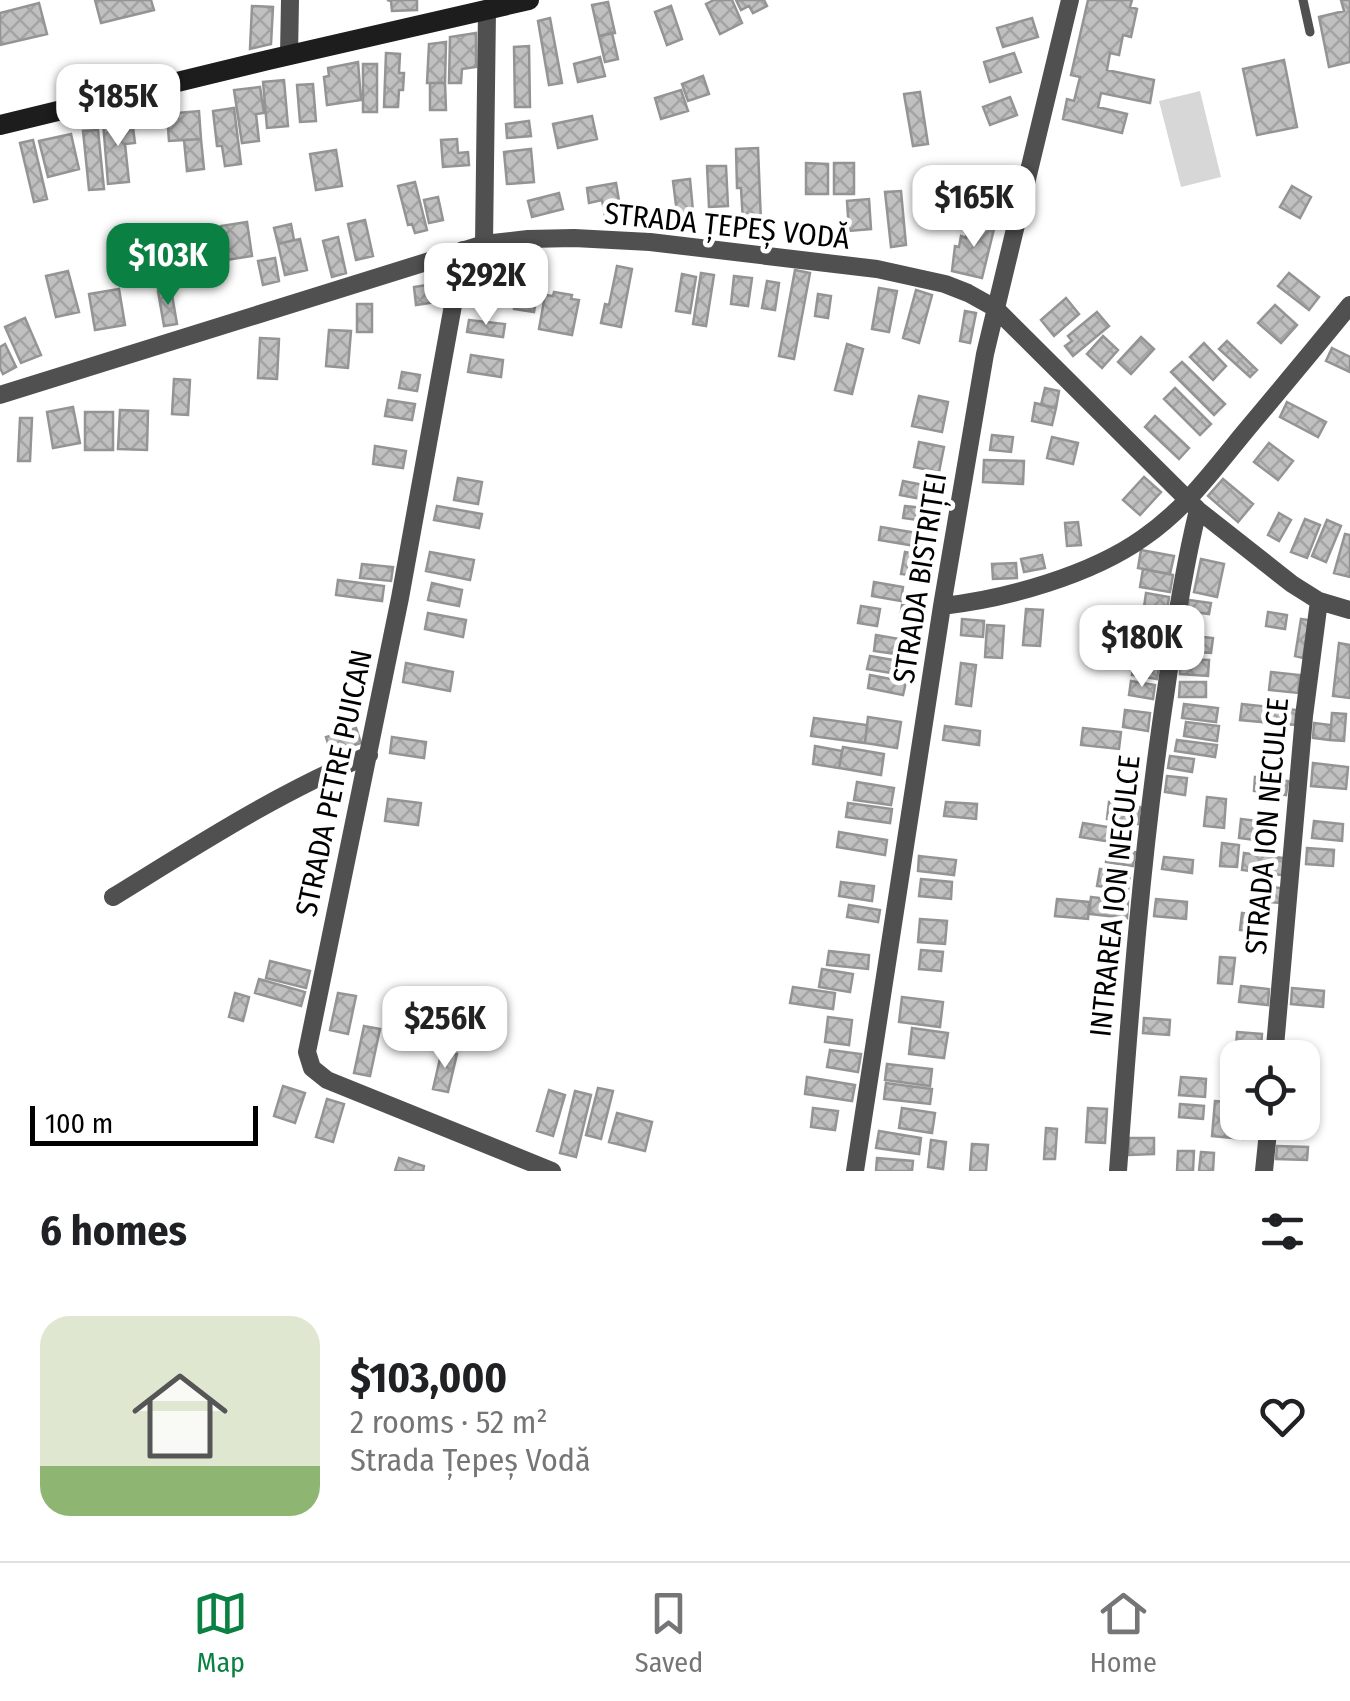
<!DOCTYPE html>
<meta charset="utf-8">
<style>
body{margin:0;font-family:"Fira Sans Condensed",sans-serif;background:#f2f2f2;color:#202124;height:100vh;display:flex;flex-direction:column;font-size:38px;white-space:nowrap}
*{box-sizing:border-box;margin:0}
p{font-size:32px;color:#757577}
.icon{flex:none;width:55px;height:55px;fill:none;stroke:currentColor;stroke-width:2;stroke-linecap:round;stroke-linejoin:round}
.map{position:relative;height:1171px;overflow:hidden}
.panel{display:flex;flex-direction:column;background:#fff;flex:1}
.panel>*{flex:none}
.buttons{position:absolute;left:1220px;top:1040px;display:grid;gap:20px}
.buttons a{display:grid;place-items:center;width:100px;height:100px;border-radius:20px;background:#fff;box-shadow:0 2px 8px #0004;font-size:50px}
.scale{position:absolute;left:30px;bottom:25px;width:228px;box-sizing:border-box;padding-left:10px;border:5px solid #000;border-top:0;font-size:28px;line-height:35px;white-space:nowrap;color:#000;-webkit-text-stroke:8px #fff;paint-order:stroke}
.price{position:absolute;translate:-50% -85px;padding:0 22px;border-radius:20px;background:#fff;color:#222;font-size:32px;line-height:65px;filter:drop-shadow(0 2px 5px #0008)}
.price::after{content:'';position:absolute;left:50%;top:60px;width:30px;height:22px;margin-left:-15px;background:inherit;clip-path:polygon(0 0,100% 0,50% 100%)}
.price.selected{background:#0b8043;color:#fff}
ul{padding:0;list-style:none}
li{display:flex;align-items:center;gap:30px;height:250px;padding:0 40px}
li+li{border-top:2px solid #e0e0e0}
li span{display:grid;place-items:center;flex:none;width:280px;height:200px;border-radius:30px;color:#555}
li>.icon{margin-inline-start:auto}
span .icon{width:120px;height:120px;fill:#fffc;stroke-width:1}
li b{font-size:42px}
h2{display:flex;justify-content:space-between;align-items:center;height:120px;padding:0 40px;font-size:42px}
.tabs{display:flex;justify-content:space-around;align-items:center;height:140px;border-top:2px solid #e0e0e0;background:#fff;font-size:28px;color:#757577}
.tabs a{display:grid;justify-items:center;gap:5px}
.tabs .selected{color:#0b8043}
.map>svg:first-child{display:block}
</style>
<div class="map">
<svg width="1350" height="1171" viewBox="0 0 1350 1171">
<defs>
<pattern id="building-cross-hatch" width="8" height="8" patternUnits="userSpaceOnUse" patternTransform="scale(2.5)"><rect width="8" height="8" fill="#c0c0c0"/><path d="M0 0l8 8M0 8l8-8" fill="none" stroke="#a3a3a3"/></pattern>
</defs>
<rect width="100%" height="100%" fill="#fff"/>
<path fill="#d7d7d7" d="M 1200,91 L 1221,177 L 1181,187 L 1159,101 Z"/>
<path fill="url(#building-cross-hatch)" stroke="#949494" stroke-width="2.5" d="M 95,0 L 151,0 L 154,10 L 101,23 Z
M 387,0 L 417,0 L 417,10 L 392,11 L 391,1 Z
M 714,0 L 732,0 L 742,23 L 720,34 L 706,4 Z
M 736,0 L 764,0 L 767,6 L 753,13 L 749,6 L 741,10 Z
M 1088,0 L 1132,0 L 1130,7 L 1137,9 L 1131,37 L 1123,35 L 1119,55 L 1110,53 L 1107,70 L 1154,80 L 1150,103 L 1101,93 L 1098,107 L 1127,114 L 1122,133 L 1063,119 L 1067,99 L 1074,101 L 1080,77 L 1071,75 Z
M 1341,0 L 1350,0 L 1350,62 L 1329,67 L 1319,17 L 1344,11 Z
M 608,2 L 615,33 L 599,36 L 592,5 Z
M 39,3 L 47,34 L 0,45 L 0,13 Z
M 252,6 L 273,7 L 271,44 L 250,49 Z
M 671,6 L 682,39 L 667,45 L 655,12 Z
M 550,18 L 562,83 L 549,85 L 538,21 Z
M 1032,18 L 1038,37 L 1003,47 L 997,28 Z
M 476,33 L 476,67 L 462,69 L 461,83 L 449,83 L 450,37 Z
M 612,33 L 618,59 L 605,62 L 599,36 Z
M 446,42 L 445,83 L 427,83 L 429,44 Z
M 529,46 L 530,107 L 515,107 L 514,47 Z
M 386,53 L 400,54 L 399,73 L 404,73 L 403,90 L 399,90 L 398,107 L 384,107 Z
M 1014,53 L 1021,72 L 990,82 L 984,62 Z
M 600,57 L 605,76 L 578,82 L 574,64 Z
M 1284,60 L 1297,127 L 1257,135 L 1243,69 Z
M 358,62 L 361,100 L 327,105 L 324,77 L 329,76 L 328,68 Z
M 363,64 L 377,64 L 377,112 L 363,112 Z
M 703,76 L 709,94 L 688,101 L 682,84 Z
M 284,80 L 288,126 L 267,128 L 263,82 Z
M 430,83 L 445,83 L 446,110 L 430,110 Z
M 313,84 L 316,121 L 300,122 L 297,85 Z
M 260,87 L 264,113 L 256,114 L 259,141 L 242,143 L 234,90 Z
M 681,90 L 688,111 L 661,119 L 655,98 Z
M 920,92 L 928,144 L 913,146 L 904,94 Z
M 1010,97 L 1017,115 L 990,125 L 983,107 Z
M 234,108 L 241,164 L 225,166 L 222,146 L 217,146 L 213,111 Z
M 199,111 L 201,139 L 169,141 L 167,114 Z
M 592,116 L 597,139 L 558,148 L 553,124 Z
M 132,120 L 135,143 L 125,144 L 129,182 L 108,184 L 103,122 Z
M 529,121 L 531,136 L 507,138 L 506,124 Z
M 98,130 L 104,189 L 89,190 L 83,131 Z
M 71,134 L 79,169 L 48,177 L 39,141 Z
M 201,139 L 204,169 L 187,171 L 184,140 Z
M 457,139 L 458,153 L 468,152 L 469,165 L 443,167 L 441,140 Z
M 33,140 L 47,199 L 34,202 L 20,143 Z
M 758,148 L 761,222 L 743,223 L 741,188 L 737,188 L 736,149 Z
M 531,149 L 534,182 L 507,184 L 504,152 Z
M 336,150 L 342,186 L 316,190 L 310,154 Z
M 806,163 L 828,164 L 828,194 L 806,194 Z
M 834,163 L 854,163 L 854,194 L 834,194 Z
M 707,166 L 726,166 L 728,206 L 709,207 Z
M 690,179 L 693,211 L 677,213 L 673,181 Z
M 415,182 L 427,230 L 415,233 L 412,224 L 408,225 L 398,186 Z
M 616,183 L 622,218 L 606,221 L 602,200 L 589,203 L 587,188 Z
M 1292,186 L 1311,197 L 1300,218 L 1280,207 Z
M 901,191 L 906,245 L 891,247 L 885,192 Z
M 559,193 L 563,209 L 532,217 L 528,201 Z
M 438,197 L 443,220 L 429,223 L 424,200 Z
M 869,199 L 871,229 L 849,231 L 847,201 Z
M 971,219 L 995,225 L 982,278 L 952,271 L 955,246 L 959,247 L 961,236 L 966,238 Z
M 365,220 L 373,256 L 356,260 L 348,224 Z
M 247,222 L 252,256 L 226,260 L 221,226 Z
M 291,224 L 294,240 L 278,244 L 274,228 Z
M 338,237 L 346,273 L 332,277 L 323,241 Z
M 300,239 L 307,270 L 285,275 L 278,244 Z
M 275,258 L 279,281 L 263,285 L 258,261 Z
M 522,258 L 542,261 L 534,312 L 514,309 Z
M 617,266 L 632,269 L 621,327 L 601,323 L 605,304 L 609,305 Z
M 795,270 L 810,273 L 794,359 L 779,356 Z
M 68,271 L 79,312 L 56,317 L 46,276 Z
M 701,273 L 714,275 L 706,326 L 693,324 Z
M 1289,273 L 1319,297 L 1309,310 L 1278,286 Z
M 682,274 L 696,277 L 690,313 L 676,311 Z
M 734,276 L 752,278 L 748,306 L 731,304 Z
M 484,277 L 511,280 L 508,306 L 481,303 Z
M 767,281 L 779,283 L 775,310 L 762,308 Z
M 440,283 L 443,301 L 416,305 L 414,287 Z
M 879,288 L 897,291 L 889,332 L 872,329 Z
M 119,289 L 125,325 L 95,330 L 89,294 Z
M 171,289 L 177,324 L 164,326 L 158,291 Z
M 916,290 L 932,295 L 919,343 L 903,338 Z
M 554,292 L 572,295 L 571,299 L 579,300 L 572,335 L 539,329 L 545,295 L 553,296 Z
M 818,294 L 831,296 L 828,318 L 815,316 Z
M 1066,298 L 1079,314 L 1054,336 L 1041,320 Z
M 357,304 L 372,304 L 372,332 L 357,332 Z
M 1275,305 L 1297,325 L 1281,343 L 1258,323 Z
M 965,311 L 976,313 L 970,343 L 960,341 Z
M 1097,312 L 1109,326 L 1073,356 L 1065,346 L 1072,341 L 1068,336 Z
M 25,318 L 41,355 L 21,363 L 5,327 Z
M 469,320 L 505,324 L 503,337 L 467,332 Z
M 329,330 L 351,331 L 348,368 L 326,366 Z
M 1103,336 L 1118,350 L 1102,368 L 1087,354 Z
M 1141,337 L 1154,349 L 1131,374 L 1118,362 Z
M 260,338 L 279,339 L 277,379 L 258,378 Z
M 1227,341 L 1257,370 L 1250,377 L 1219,349 Z
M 1204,343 L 1226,366 L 1213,380 L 1190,357 Z
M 5,344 L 16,367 L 3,374 L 0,368 L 0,347 Z
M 847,344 L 863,349 L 852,394 L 835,390 Z
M 1332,348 L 1350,357 L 1350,372 L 1326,361 Z
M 471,355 L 503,360 L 501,377 L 468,372 Z
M 1182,362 L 1225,404 L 1214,415 L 1171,372 Z
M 402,372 L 420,375 L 417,391 L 399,388 Z
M 174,379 L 190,380 L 188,415 L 172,414 Z
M 1045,388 L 1059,391 L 1056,408 L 1041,405 Z
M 1175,388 L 1211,424 L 1200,435 L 1164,399 Z
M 919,396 L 948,402 L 942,432 L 912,426 Z
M 388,400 L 415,404 L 412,420 L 385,416 Z
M 1287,402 L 1326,422 L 1318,437 L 1280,417 Z
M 1035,403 L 1056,408 L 1052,425 L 1032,421 Z
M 73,407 L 80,443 L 53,448 L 47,412 Z
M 120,410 L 148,411 L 147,450 L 118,449 Z
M 85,412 L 113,412 L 113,450 L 85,450 Z
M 1155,416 L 1189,448 L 1179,459 L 1145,427 Z
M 20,418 L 32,418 L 30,461 L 18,461 Z
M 992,435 L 1013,437 L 1011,452 L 990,450 Z
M 1052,437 L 1078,443 L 1073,464 L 1047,458 Z
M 919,442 L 944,447 L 939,472 L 914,467 Z
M 1269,443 L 1293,461 L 1278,480 L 1254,462 Z
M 375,446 L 406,451 L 403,468 L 373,464 Z
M 984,460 L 1024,461 L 1023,484 L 983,482 Z
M 1144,477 L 1161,492 L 1140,515 L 1123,500 Z
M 458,478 L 482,482 L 478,504 L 454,500 Z
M 1223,479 L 1253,504 L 1238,522 L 1208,496 Z
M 903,481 L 934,487 L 932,501 L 900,495 Z
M 437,506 L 482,514 L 479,528 L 434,520 Z
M 905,506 L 935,509 L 933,522 L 903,518 Z
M 1279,513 L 1291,520 L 1279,541 L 1268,535 Z
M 1305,519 L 1320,525 L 1307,558 L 1291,552 Z
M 1327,520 L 1341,526 L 1326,562 L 1312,556 Z
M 1078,522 L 1081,545 L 1067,546 L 1065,523 Z
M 881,527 L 929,535 L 927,548 L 879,540 Z
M 1345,534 L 1350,535 L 1350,577 L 1334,573 Z
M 1141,550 L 1174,556 L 1170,574 L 1138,568 Z
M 430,552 L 474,560 L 470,580 L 426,571 Z
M 905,552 L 928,556 L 924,577 L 901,574 Z
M 1042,555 L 1045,568 L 1024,572 L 1021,559 Z
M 1201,559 L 1224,564 L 1217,597 L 1194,592 Z
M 1016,563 L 1017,578 L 993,579 L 992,564 Z
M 362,564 L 393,567 L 391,581 L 360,578 Z
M 1143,569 L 1173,575 L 1170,592 L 1140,587 Z
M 338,580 L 384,586 L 382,601 L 336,595 Z
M 874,582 L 903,587 L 901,601 L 872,596 Z
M 432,583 L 462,590 L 459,606 L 428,600 Z
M 1146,593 L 1169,597 L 1167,611 L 1144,607 Z
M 1189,600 L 1211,603 L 1209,614 L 1187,611 Z
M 902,605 L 927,609 L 925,622 L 900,618 Z
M 861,606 L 880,609 L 877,626 L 858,623 Z
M 1026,609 L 1043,610 L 1040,646 L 1023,645 Z
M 1143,612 L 1166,616 L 1164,629 L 1141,625 Z
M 1268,612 L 1287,615 L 1285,629 L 1266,626 Z
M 428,613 L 466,620 L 463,637 L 425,629 Z
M 962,619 L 984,621 L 983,637 L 961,635 Z
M 1301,619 L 1309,620 L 1303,658 L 1295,656 Z
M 987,625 L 1004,626 L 1002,658 L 985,657 Z
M 876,635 L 905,640 L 903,655 L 874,651 Z
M 1137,635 L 1163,639 L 1161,656 L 1134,652 Z
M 1185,635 L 1213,638 L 1211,653 L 1183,651 Z
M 1339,643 L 1350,645 L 1350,698 L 1333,696 Z
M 870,656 L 911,663 L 909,676 L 867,669 Z
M 1135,658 L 1160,662 L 1157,679 L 1132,675 Z
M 1180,659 L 1209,660 L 1208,676 L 1180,674 Z
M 406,663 L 453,672 L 450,691 L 403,682 Z
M 961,663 L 976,665 L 971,706 L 956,704 Z
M 1271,672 L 1300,675 L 1298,693 L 1269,690 Z
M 870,675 L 906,682 L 903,695 L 868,688 Z
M 1131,681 L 1155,685 L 1153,699 L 1129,695 Z
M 1180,682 L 1206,682 L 1206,697 L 1179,697 Z
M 1184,704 L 1218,708 L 1216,722 L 1182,718 Z
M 1242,704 L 1297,710 L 1295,725 L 1240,720 Z
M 1125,710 L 1150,713 L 1148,731 L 1123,727 Z
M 1332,713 L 1346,714 L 1344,741 L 1330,740 Z
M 868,717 L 901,722 L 897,748 L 865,743 Z
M 814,718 L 867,725 L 865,743 L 811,736 Z
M 1186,722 L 1219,726 L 1217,741 L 1184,736 Z
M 1314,723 L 1331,725 L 1330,740 L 1313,738 Z
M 945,726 L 980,731 L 979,745 L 943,740 Z
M 356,728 L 361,743 L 331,753 L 326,737 Z
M 1083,728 L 1121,732 L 1119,749 L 1081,745 Z
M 392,737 L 426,742 L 424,758 L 390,753 Z
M 1177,740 L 1217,745 L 1215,757 L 1175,751 Z
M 815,746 L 842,751 L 839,768 L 813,764 Z
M 843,747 L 884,754 L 881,775 L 839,768 Z
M 1170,756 L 1194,759 L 1192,772 L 1168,768 Z
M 1313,763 L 1348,767 L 1346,789 L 1311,786 Z
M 1167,776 L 1187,778 L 1185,795 L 1165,792 Z
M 1255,777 L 1288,781 L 1286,795 L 1254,791 Z
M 857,782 L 894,788 L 891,805 L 854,800 Z
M 1207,797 L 1226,799 L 1224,828 L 1204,826 Z
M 388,799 L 421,803 L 418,825 L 385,821 Z
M 946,802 L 977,804 L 976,819 L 944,816 Z
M 1109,802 L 1140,807 L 1138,824 L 1107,819 Z
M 848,803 L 892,809 L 890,823 L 846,817 Z
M 1241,819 L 1258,821 L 1256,840 L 1239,838 Z
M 1314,821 L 1343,824 L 1342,841 L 1312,838 Z
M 1083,823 L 1114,828 L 1112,842 L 1080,837 Z
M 839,832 L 887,840 L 885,855 L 837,847 Z
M 1222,843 L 1239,845 L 1237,867 L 1220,866 Z
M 1108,848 L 1135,852 L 1133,866 L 1106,862 Z
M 1307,848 L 1334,850 L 1333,866 L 1306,864 Z
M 1244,853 L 1284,858 L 1282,875 L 1242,870 Z
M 919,856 L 956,860 L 954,875 L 918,871 Z
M 1164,857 L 1193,860 L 1192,873 L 1162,869 Z
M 1100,869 L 1130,873 L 1128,890 L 1097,886 Z
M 921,879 L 952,882 L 951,899 L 919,896 Z
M 841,882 L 874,886 L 872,901 L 839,896 Z
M 1253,885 L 1281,888 L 1279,903 L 1251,900 Z
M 1091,897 L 1128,901 L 1127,918 L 1089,914 Z
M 1057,899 L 1089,902 L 1088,919 L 1055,916 Z
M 1156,899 L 1187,902 L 1186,919 L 1154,916 Z
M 849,905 L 880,910 L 878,922 L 847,917 Z
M 1242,913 L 1269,916 L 1267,933 L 1240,930 Z
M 920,919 L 947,921 L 945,944 L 918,942 Z
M 921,950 L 943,952 L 941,971 L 919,969 Z
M 829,951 L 869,955 L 868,969 L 827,965 Z
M 1220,957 L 1235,958 L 1232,984 L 1218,983 Z
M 270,961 L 310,971 L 306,988 L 266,978 Z
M 822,969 L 853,974 L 850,992 L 819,987 Z
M 259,979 L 305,992 L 301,1006 L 255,993 Z
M 1241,986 L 1269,989 L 1268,1005 L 1239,1002 Z
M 793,987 L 835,993 L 833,1009 L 790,1003 Z
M 1292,988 L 1324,991 L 1323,1007 L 1291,1004 Z
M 235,993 L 249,997 L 243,1021 L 229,1017 Z
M 338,993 L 356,996 L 348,1034 L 330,1030 Z
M 902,997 L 943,1002 L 940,1027 L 899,1022 Z
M 828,1017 L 852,1020 L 849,1045 L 825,1042 Z
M 1144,1018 L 1170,1020 L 1169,1035 L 1143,1033 Z
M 364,1026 L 380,1029 L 370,1076 L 354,1073 Z
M 912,1028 L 948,1033 L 944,1058 L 909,1054 Z
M 1237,1032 L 1262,1034 L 1261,1047 L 1236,1046 Z
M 442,1050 L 457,1054 L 448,1092 L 433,1089 Z
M 830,1050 L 861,1054 L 858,1072 L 827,1067 Z
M 887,1064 L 932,1069 L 930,1086 L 885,1080 Z
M 807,1077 L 855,1085 L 852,1101 L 805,1094 Z
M 1181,1077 L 1206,1079 L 1205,1097 L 1179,1095 Z
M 886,1083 L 932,1089 L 930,1104 L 884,1099 Z
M 283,1086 L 305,1093 L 295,1123 L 274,1116 Z
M 598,1088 L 613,1091 L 601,1139 L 586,1135 Z
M 549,1090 L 565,1095 L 553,1136 L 537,1131 Z
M 575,1091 L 591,1095 L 576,1157 L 560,1153 Z
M 327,1099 L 344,1104 L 333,1142 L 316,1137 Z
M 1215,1101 L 1238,1103 L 1238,1122 L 1244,1122 L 1243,1139 L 1212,1136 Z
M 1180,1104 L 1204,1106 L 1203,1119 L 1179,1117 Z
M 813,1108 L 838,1111 L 835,1130 L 811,1127 Z
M 902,1108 L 935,1113 L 932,1133 L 899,1128 Z
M 1088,1108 L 1107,1109 L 1105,1143 L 1086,1142 Z
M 617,1113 L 652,1122 L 645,1151 L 609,1142 Z
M 1046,1128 L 1057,1129 L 1055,1159 L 1044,1159 Z
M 879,1131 L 921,1138 L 919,1154 L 876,1148 Z
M 1129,1138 L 1154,1138 L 1154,1154 L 1129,1155 Z
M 931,1140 L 946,1142 L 943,1169 L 928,1167 Z
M 972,1144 L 988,1145 L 986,1171 L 970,1171 Z
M 1277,1146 L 1308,1147 L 1307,1160 L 1276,1159 Z
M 1178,1151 L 1194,1151 L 1193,1171 L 1177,1171 Z
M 1201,1152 L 1214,1153 L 1213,1171 L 1199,1171 Z
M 399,1158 L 424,1166 L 423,1171 L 395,1171 Z
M 877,1158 L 913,1161 L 912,1171 L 876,1171 Z"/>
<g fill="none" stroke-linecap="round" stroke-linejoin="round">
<path stroke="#505050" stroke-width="9" d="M 1303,0 L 1310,32"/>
<path stroke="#505050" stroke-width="18" d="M 289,55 L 290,0
M 484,244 L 487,10
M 463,250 L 400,598 L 307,1052 L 312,1068 L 327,1080 L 552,1171
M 0,395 L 484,244 L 528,239 L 574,238 L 650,242 L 877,269 L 945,284 L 968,293 L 995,308 L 1198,510 L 1292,584 L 1319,601 L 1350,610
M 942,606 C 1006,599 1091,575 1143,538 C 1184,510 1212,472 1243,434 C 1279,391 1315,348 1350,305
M 113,897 C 196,846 279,792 369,755
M 1274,1058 L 1304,716 L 1319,601
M 855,1171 L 942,606 L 985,354 L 1070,0
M 1118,1171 C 1130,1008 1142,845 1167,683 C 1175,625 1184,567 1198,510
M 1264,1171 L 1269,1122"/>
<path stroke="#1d1d1d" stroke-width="20" d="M 0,125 L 268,60 L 529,0"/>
</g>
<g text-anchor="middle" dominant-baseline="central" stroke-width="9" stroke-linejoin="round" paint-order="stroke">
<g font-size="30" fill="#000" stroke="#fff">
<text transform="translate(727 226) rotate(6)">STRADA ȚEPEȘ VODĂ</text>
<text transform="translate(920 578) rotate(-81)">STRADA BISTRIȚEI</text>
<text transform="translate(334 783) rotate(-78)">STRADA PETRE PUICAN</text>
<text transform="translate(1267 826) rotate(-85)">STRADA ION NECULCE</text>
<text transform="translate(1115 896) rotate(-84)">INTRAREA ION NECULCE</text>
</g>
</g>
</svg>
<div class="buttons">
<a><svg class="icon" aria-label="locate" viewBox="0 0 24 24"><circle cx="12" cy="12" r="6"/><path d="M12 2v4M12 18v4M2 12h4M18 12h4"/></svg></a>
</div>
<div class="scale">100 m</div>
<b class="price" style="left:118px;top:149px">$185K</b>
<b class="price" style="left:974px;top:250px">$165K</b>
<b class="price selected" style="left:168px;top:308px">$103K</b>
<b class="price" style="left:486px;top:328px">$292K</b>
<b class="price" style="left:1142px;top:690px">$180K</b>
<b class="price" style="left:445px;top:1071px">$256K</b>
</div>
<section class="panel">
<h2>6 homes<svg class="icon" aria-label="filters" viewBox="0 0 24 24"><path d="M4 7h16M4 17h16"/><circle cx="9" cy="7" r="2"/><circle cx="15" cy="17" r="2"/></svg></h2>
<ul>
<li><span style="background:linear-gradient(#dfe7d0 75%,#8fb573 0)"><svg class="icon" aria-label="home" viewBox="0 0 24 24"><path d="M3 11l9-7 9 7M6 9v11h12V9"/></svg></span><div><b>$103,000</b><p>2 rooms · 52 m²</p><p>Strada Țepeș Vodă</p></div><svg class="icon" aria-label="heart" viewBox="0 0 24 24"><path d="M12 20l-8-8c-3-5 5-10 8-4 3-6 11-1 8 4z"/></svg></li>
</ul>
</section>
<nav class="tabs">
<a class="selected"><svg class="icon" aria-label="map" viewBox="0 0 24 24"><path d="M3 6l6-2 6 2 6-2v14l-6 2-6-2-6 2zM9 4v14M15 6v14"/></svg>Map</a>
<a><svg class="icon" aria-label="saved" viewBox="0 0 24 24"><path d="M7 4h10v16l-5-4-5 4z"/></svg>Saved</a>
<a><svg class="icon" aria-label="home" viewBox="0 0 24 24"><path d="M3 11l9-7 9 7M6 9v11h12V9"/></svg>Home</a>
</nav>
